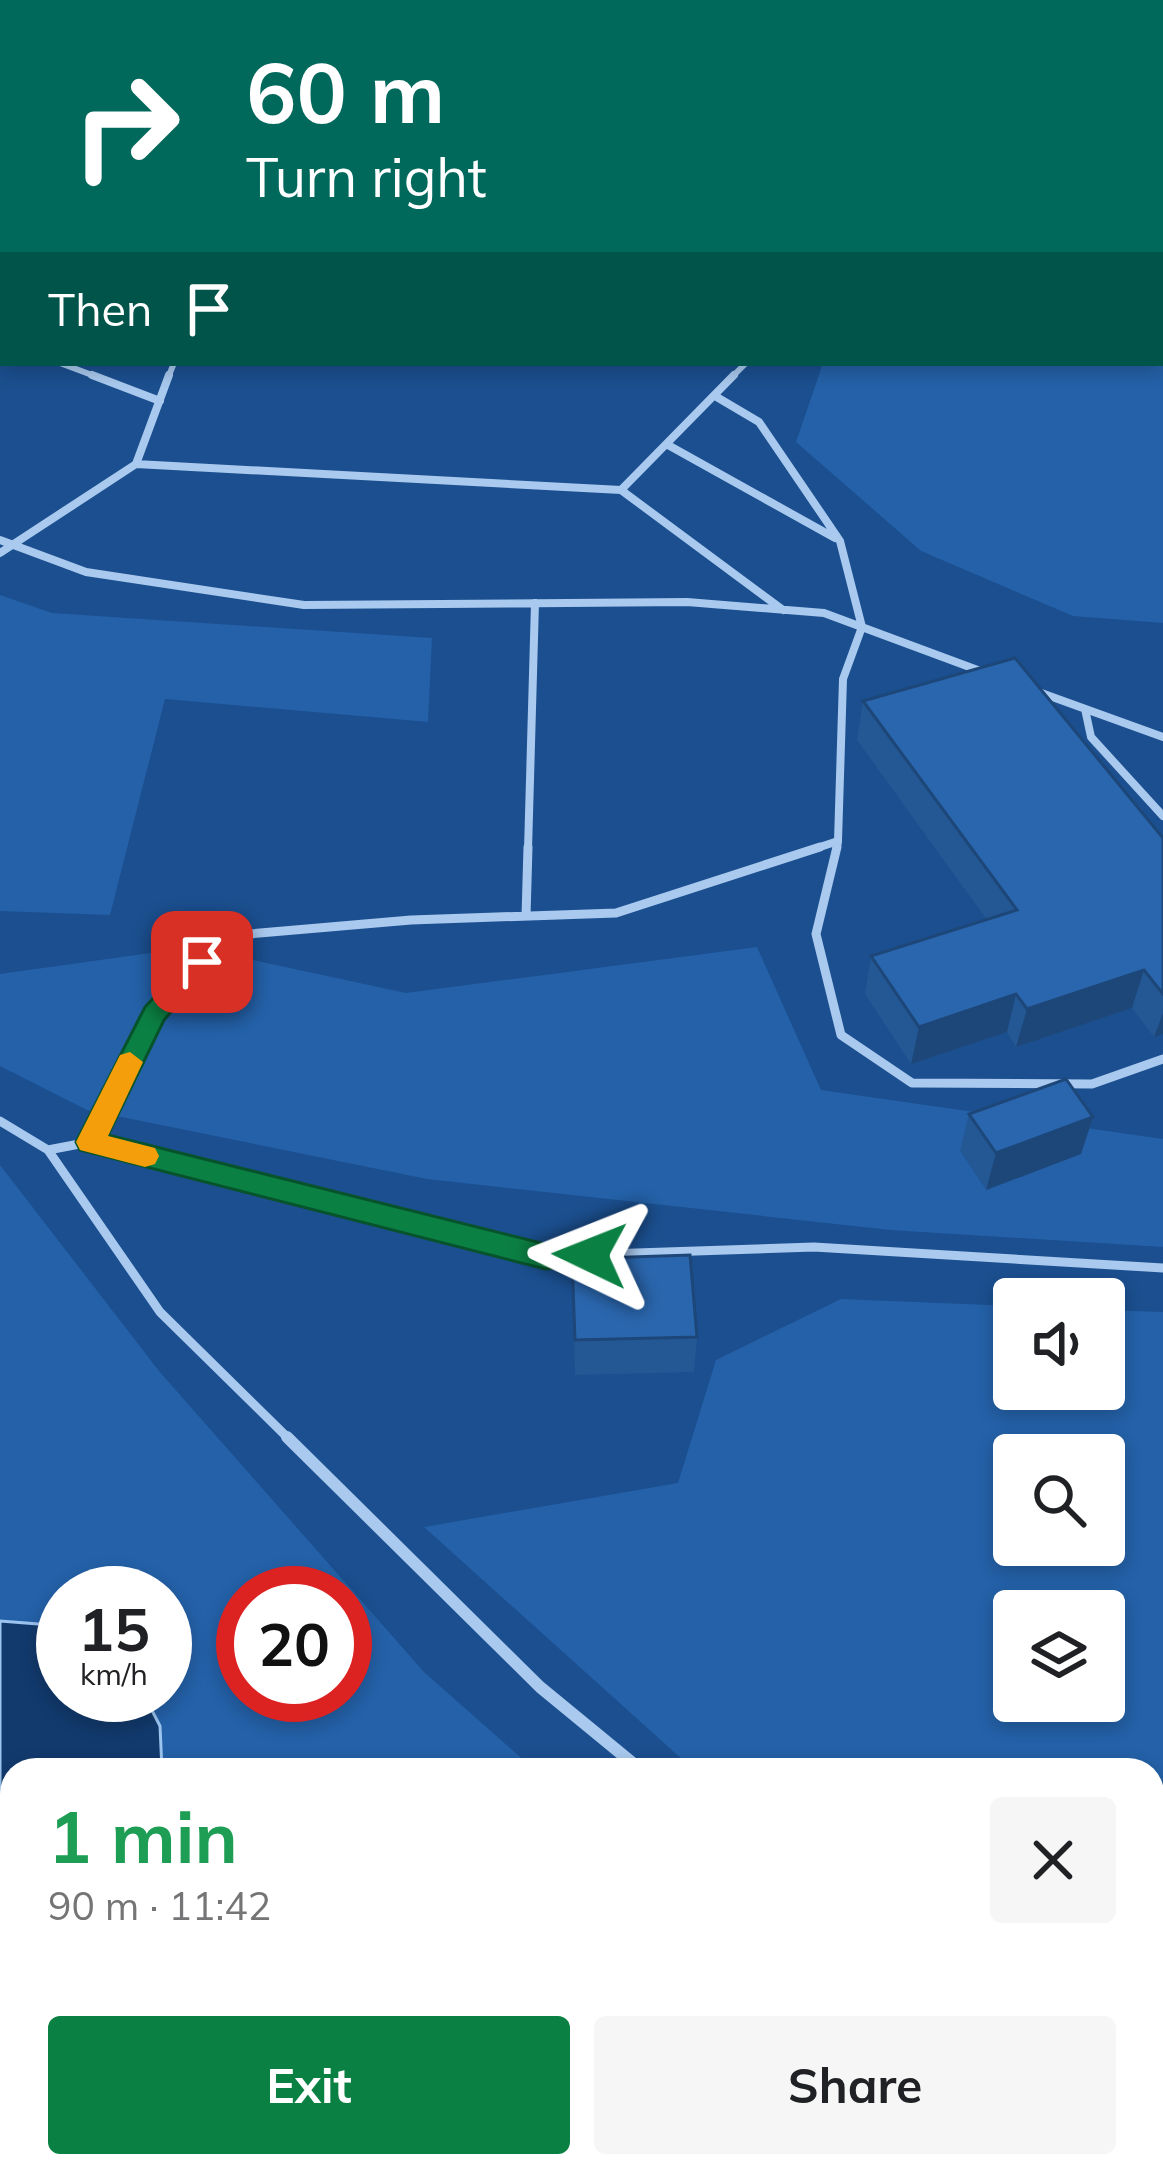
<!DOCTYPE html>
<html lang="en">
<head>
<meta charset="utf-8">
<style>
	:root { --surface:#fff; --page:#f6f6f6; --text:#202124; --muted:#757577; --accent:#0b8043 }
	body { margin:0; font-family:Mulish,sans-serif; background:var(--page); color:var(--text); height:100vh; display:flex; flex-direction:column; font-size:45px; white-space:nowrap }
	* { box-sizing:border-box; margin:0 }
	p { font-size:39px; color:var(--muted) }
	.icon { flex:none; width:66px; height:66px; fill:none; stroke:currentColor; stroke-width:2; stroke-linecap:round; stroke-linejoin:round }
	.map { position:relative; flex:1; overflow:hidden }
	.drawer { position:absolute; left:0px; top:1758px; width:1164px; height:420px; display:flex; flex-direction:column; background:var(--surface); border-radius:36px 36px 0 0; box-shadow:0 6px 18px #0003 }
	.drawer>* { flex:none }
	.hud { position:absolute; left:0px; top:0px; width:1164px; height:366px; box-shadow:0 6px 18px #0003; background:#00695c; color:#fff; overflow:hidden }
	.buttons { position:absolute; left:993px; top:1278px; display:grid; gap:24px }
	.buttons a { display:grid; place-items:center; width:132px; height:132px; border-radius:12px; background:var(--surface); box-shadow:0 6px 18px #0003; font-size:60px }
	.speed { position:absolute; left:36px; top:1566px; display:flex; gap:24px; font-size:60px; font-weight:700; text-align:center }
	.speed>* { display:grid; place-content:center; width:156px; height:156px; border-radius:50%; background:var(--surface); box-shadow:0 6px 18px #0003; line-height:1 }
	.speed small { font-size:30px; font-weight:400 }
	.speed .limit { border:18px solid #d22; background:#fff; color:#111 }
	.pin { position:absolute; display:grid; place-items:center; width:102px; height:102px; color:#fff; margin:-51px; border-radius:24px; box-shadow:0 6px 18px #0006 }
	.me { position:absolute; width:132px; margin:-66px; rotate:272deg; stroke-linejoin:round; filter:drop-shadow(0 0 9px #0008) }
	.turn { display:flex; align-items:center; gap:42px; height:252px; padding:0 48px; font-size:54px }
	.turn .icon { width:156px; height:156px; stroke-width:2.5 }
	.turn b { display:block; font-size:84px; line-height:102px }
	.then { display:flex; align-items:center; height:114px; padding:0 48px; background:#0003; gap:24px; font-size:45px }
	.round { display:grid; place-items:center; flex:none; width:126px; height:126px; border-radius:12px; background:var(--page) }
	.headline { display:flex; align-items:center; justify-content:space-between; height:204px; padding:0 48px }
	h1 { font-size:72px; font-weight:700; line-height:90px; color:#1e9e55 }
	.action { display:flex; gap:24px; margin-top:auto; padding:24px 48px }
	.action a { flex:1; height:138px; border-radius:12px; background:var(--accent); color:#fff; font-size:48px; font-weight:700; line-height:138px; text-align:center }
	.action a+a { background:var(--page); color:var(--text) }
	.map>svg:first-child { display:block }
</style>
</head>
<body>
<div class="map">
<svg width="1163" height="2178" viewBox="0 0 1163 2178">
	<rect width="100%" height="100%" fill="#1b4f8f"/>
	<path fill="#2461a8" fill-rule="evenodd" d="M 194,0 L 1163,0 L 1163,623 L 1073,616 L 921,551 L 796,442 L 823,363 L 1161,363 L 1161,3 Z
		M 0,595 L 52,613 L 432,638 L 428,722 L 165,699 L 110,915 L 0,911 Z
		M 193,947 L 406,993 L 757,947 L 821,1090 L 1163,1139 L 1163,1247 L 890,1230 L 427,1179 L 87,1110 L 0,1066 L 0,974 Z
		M 0,1165 L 159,1371 L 424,1672 L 535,1770 L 162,1770 L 160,1726 L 144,1695 L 165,1695 L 165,1593 L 63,1593 L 63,1625 L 0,1621 ZM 243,1593 L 345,1593 L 345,1695 L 243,1695 Z
		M 841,1299 L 1014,1306 L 1014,1389 L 1104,1389 L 1104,1310 L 1163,1312 L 1163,1928 L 1152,1929 L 1152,1770 L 694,1770 L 424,1527 L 678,1483 L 716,1360 ZM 1014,1455 L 1104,1455 L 1104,1545 L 1014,1545 ZM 1014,1611 L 1104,1611 L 1104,1701 L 1014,1701 Z
		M 12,1965 L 12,2166 L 616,2166 L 607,2178 L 0,2178 L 0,1974 Z"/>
	<path fill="#123a6d" stroke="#9cc4f0" stroke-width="3" d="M 0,1621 L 63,1626 L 63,1695 L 144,1695 L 160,1726 L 162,1770 L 12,1770 L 12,1965 L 0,1974 Z"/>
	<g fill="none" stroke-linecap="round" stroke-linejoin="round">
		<path stroke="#a9c9ee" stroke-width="6" d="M 60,363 L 100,378
			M 168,378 L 174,363
			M 731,378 L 746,363"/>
		<path stroke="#a9c9ee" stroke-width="8" d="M 92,375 L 160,401
			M 734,375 L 621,490 L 783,610
			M 715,396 L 759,422 L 840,541 L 862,627 L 843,679 L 838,841 L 811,850
			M 668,445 L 835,538
			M 136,464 L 169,375
			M 0,540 L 86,572 L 304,605 L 687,602 L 824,613 L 983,672
			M 0,553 L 136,464 L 621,490
			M 1033,690 L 1163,737
			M 1085,709 L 1091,737 L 1163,816
			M 528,850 L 535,603
			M 836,850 L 838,842"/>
		<path stroke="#a9c9ee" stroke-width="9" d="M 837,847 L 816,934 L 841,1035 L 912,1083 L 1092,1084 L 1163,1059
			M 526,916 L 528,847
			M 0,1121 L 48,1150 L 160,1312 L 290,1440
			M 90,1142 L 154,1014 L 226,936 L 411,920 L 616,913 L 820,847
			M 48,1150 L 90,1142 L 545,1256 L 814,1247 L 1163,1268"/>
		<path stroke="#a9c9ee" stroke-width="12" d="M 287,1437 L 540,1687 L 641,1770
			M 1152,2122 L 1163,2123
			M 962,2178 L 964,2166"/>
	</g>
	<path fill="#245895" d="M 863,701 L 1163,838 L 1163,1034 L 1154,1037 L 1132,1008 L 1016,1047 L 1007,1032 L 911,1064 L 865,994 L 871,956 L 987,920 L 857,740 Z
		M 969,1114 L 1093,1117 L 1081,1154 L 986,1190 L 960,1151 Z
		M 572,1259 L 697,1337 L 694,1372 L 575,1375 Z"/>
	<path fill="#1d4779" d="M 1144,970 L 1132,1008 L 1016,1047 L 1027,1009 Z
		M 1016,994 L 1007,1032 L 911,1064 L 919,1027 Z
		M 1163,1013 L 1163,1034 L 1154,1037 Z
		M 1093,1117 L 1081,1154 L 986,1190 L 996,1153 Z"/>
	<path fill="#2a66ad" stroke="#1d4779" stroke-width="3" d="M 1015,658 L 1163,838 L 1163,994 L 1144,970 L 1027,1009 L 1016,994 L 919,1027 L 871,956 L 1017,910 L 863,701 Z
		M 1066,1079 L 1093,1117 L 996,1153 L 969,1114 Z
		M 690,1255 L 697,1337 L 575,1340 L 572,1259 Z"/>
	<path fill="#0b8043" stroke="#07532c" stroke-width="3" d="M 202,952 L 215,962 L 164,1020 L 108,1135 L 545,1244 L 600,1246 L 604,1255 L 600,1264 L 545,1269 L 80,1150 L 76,1142 L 145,1007 L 193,955 Z"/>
	<path fill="#f59e0b" d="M 130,1052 L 143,1062 L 108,1136 L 155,1148 L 159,1156 L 155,1164 L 145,1167 L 80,1150 L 76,1142 L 120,1055 Z"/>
</svg>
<div class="buttons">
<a><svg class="icon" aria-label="sound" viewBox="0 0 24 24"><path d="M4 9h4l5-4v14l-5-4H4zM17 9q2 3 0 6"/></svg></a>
<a><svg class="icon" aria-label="search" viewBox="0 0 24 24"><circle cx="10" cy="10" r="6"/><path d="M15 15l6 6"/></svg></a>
<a><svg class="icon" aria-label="layers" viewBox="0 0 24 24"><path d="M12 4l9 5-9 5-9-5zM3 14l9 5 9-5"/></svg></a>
</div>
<div class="speed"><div>15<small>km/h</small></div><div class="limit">20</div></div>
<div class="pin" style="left:202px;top:962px;background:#d93025"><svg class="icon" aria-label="arrive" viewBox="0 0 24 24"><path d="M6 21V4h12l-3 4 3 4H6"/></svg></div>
<svg class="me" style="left:590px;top:1255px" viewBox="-20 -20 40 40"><path d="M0-17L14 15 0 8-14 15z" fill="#0b8043" stroke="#fff" stroke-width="4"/></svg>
<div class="hud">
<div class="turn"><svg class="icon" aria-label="right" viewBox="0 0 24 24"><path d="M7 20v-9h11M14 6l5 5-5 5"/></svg><div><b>60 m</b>Turn right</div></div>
<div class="then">Then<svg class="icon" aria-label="arrive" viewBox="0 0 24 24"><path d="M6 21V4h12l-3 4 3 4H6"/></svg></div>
</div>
<section class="drawer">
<div class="headline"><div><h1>1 min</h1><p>90 m · 11:42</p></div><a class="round"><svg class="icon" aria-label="close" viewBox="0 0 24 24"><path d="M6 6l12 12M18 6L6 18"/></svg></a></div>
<div class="action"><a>Exit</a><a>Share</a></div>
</section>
</div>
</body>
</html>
